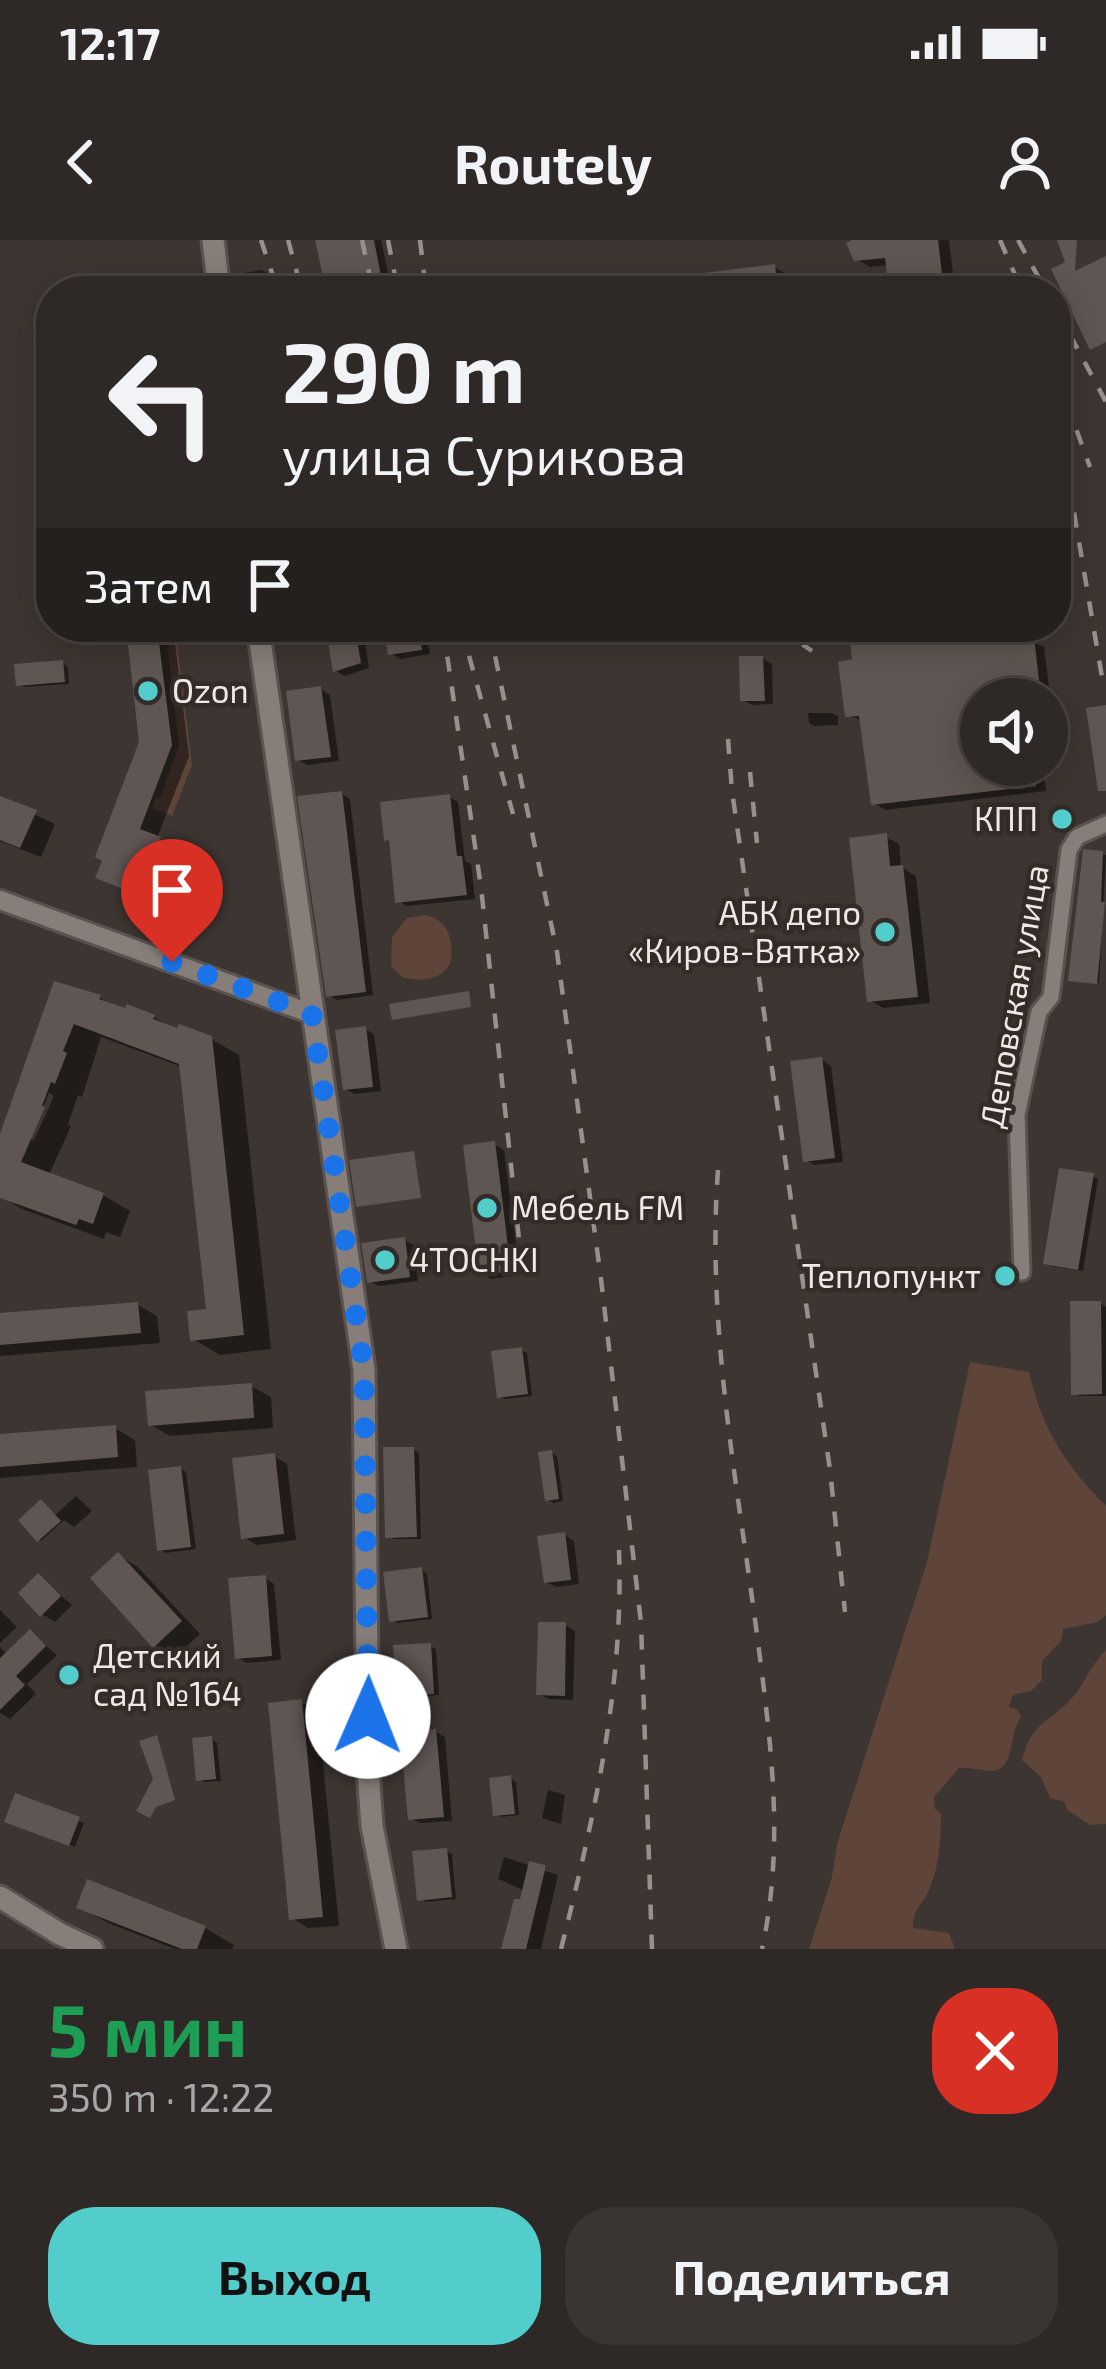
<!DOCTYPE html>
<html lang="ru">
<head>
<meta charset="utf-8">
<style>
	:root { --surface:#2e2826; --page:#3a3432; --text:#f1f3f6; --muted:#a7a6a7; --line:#494443; --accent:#52cdcc }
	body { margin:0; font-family:"Exo 2",sans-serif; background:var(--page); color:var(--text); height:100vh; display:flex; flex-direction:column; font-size:45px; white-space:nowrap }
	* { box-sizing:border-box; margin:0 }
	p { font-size:39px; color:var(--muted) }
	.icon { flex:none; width:66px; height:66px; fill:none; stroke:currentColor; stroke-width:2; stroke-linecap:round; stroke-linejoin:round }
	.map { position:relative; height:1709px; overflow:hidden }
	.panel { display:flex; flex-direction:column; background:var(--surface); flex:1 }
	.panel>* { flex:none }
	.banner { position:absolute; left:36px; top:36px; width:1035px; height:366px; border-radius:48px; box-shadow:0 6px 30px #0003,0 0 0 3px var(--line); background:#2e2826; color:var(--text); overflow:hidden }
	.fabs { position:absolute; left:960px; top:438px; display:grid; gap:24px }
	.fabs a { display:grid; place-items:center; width:108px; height:108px; border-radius:50%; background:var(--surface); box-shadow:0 6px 30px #0003,0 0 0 3px var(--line); font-size:60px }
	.pin { position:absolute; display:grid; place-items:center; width:102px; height:102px; color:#fff; margin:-123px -51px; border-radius:50% 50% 50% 0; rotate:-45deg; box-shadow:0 0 12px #0007 }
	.pin .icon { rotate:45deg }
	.me { position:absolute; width:132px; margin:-66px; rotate:1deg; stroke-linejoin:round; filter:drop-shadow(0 0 9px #0008) }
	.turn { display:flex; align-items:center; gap:42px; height:252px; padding:0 48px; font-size:54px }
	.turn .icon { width:156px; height:156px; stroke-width:2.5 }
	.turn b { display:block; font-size:84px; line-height:102px }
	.then { display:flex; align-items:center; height:114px; padding:0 48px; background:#0003; gap:24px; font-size:45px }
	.round { display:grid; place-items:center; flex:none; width:126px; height:126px; border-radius:48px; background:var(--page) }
	.summary { display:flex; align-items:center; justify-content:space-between; height:204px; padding:0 48px }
	h1 { font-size:72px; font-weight:700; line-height:90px; color:#1e9e55 }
	.action { display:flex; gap:24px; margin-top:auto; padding:24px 48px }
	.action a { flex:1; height:138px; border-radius:48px; background:var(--accent); color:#111; font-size:48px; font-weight:700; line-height:138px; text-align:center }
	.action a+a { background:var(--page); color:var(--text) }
	.status { display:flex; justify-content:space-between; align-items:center; height:84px; padding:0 60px; background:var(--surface); direction:ltr }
	.status svg { height:33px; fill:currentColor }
	header { display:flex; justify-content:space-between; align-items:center; height:156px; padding:0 48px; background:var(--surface); font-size:54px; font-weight:700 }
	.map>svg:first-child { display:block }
</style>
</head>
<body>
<div class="status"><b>12:17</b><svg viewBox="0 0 49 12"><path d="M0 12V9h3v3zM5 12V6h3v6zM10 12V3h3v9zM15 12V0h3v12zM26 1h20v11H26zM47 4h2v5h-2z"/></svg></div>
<header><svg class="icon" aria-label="back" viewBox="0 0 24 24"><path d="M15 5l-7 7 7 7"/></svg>Routely<svg class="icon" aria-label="person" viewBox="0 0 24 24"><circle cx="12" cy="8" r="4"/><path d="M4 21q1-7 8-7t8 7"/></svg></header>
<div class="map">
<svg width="1106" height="1709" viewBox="0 0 1106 1709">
	<rect width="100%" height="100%" fill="#3d3532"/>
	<path fill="#5e4439" d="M 165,387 L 175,387 L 192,525 L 172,576 L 152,568 L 156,557 L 160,558 L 179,505 Z
		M 423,675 C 448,678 455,700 450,724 C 440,741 422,741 403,738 L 391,726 L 392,697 L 407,678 Z
		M 970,1122 L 1029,1132 C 1042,1188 1065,1225 1106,1266 L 1106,1375 L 1098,1382 L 1063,1389 L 1061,1401 L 1042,1421 L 1042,1440 L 1031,1451 L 1013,1455 L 1009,1467 L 1017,1469 L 1021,1477 C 1008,1494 1016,1533 989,1531 C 978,1530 970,1527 959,1528 L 934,1557 L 935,1569 L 941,1574 C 941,1599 939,1630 928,1652 C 921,1667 912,1671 913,1688 L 949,1693 L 955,1709 L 809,1709 L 832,1637 L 837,1604 L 927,1322 Z
		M 1106,1410 L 1106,1584 L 1090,1585 L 1067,1570 L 1065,1562 L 1050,1558 L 1041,1537 L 1022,1520 C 1032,1481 1048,1484 1071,1459 C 1086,1443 1089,1426 1106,1410 Z"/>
	<path fill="#0007" fill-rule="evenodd" d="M 318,0 L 381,0 L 389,38 L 398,43 L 399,51 L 329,51 Z
		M 855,0 L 949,0 L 955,51 L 892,51 L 888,25 L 870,27 L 857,19 Z
		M 774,27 L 785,33 L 787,51 L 675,51 Z
		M 262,30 L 271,36 L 274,51 L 247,51 L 244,33 Z
		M 129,387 L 173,387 L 189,516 L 157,598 L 177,610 L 157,662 L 99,637 L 142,503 Z
		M 335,387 L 363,387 L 369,428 L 345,436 L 336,431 Z
		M 386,387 L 425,387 L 430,414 L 400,419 L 390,413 Z
		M 851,387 L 1027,387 L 1029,401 L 1044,407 L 1051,463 L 1047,463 L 1047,459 L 981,459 L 981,525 L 1043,525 L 1046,551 L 885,570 L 874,563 L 863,481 L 848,475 L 855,422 Z
		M 763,419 L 772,424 L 773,464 L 752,465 L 743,460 Z
		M 63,423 L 68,427 L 69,444 L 24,447 L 19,444 Z
		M 321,449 L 330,455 L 339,521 L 307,525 L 298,520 Z
		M 808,473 L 832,473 L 838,476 L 838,485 L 814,486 L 809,483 Z
		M 342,554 L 350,559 L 373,755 L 337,760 L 329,755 Z
		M 449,557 L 458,562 L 465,621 L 471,624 L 475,659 L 407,666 L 398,661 L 392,602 L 387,599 Z
		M 0,559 L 55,584 L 41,617 L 0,601 Z
		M 886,597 L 899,604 L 901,627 L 916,636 L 930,763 L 883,768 L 870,760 Z
		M 1085,613 L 1106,615 L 1099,743 L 1073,740 Z
		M 56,745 L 100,758 L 121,770 L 153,777 L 179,792 L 211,799 L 239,815 L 271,1109 L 220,1115 L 193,1099 L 210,1072 L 182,827 L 101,797 L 82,857 L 78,855 L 68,884 L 71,886 L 49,935 L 103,955 L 130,971 L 120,997 L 106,992 L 104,999 L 22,969 L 0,956 L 0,897 ZM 49,853 L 54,856 L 34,900 L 30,899 Z
		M 365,789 L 374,794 L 381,851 L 355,854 L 345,849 Z
		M 822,820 L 831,826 L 843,922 L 815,925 L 806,920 Z
		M 494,904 L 504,910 L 520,1035 L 491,1039 L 482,1033 Z
		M 1092,936 L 1098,939 L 1083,1031 L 1051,1026 L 1046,1022 Z
		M 404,1000 L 414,1005 L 418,1041 L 379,1046 L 369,1041 Z
		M 1000,1030 L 1011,1031 L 1013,1044 L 1001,1044 Z
		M 1101,1064 L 1106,1067 L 1106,1156 L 1080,1156 L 1074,1153 Z
		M 138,1065 L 157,1076 L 160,1103 L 0,1116 L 0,1076 Z
		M 521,1110 L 527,1113 L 532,1156 L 505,1159 L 499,1156 Z
		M 251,1146 L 271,1157 L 273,1188 L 170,1196 L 151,1185 Z
		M 115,1188 L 135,1200 L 137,1227 L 0,1238 L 0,1197 Z
		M 414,1210 L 419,1213 L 421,1299 L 394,1299 L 388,1296 Z
		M 552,1213 L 557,1216 L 563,1261 L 553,1263 L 548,1259 Z
		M 274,1216 L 287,1224 L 296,1300 L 257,1305 L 244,1297 Z
		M 181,1229 L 186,1232 L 196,1309 L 166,1313 L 160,1310 Z
		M 76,1256 L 92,1271 L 74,1287 L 64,1280 L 41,1301 L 22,1281 L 54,1276 Z
		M 564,1295 L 574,1301 L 579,1344 L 556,1347 L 546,1342 Z
		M 119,1316 L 138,1327 L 200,1394 L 175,1417 L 155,1405 Z
		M 422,1330 L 427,1334 L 432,1379 L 398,1383 L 392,1380 Z
		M 39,1337 L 72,1365 L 55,1382 L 42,1374 Z
		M 265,1338 L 274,1344 L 281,1420 L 247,1423 L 238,1418 Z
		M 0,1370 L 17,1387 L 0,1403 Z
		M 565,1385 L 575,1391 L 573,1460 L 549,1459 L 539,1454 Z
		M 30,1393 L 57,1415 L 27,1444 L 36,1454 L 10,1479 L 0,1473 L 0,1407 L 7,1415 Z
		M 430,1406 L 436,1409 L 439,1455 L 405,1457 L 399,1454 Z
		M 302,1463 L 318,1472 L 339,1686 L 308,1688 L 292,1678 Z
		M 436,1492 L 445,1497 L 452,1581 L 420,1583 L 410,1578 Z
		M 212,1499 L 217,1503 L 221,1541 L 204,1542 L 199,1539 Z
		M 510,1538 L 516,1542 L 519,1575 L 501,1577 L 495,1574 Z
		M 548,1550 L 565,1555 L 561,1584 L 542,1578 Z
		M 17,1557 L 84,1583 L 75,1607 L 13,1583 Z
		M 446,1611 L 452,1614 L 456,1659 L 426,1662 L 420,1659 Z
		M 504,1617 L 558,1635 L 541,1709 L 504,1709 L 525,1651 L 498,1639 Z
		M 79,1667 L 205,1688 L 234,1705 L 232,1709 L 175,1709 L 108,1683 Z"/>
	<path fill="#5f5653" d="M 315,0 L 374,0 L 381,36 L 389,34 L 392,48 L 326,51 Z
		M 852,0 L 938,0 L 944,51 L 889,51 L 885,18 L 854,21 L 846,3 Z
		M 1057,0 L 1077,0 L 1075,31 L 1106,16 L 1106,102 L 1090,110 L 1051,29 L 1065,22 Z
		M 775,24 L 778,51 L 672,51 L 671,37 Z
		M 126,387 L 157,387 L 172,505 L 140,589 L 161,597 L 139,655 L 95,638 L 102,621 L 95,617 L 139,502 Z
		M 332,387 L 355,387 L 361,423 L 333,432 L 328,403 L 334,402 Z
		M 383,387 L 418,387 L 422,410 L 388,415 Z
		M 848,387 L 1018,387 L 1019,399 L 1034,397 L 1041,458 L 981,459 L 981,525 L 1034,525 L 1036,546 L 871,565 L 859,476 L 845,477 L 838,422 L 852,419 Z
		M 739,416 L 763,416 L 765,461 L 740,461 Z
		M 63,420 L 65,442 L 16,446 L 14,424 Z
		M 321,446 L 331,517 L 295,521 L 286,451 Z
		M 1106,465 L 1106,551 L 1098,551 L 1086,468 Z
		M 342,551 L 366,752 L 326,757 L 297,556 Z
		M 450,554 L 457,616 L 462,616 L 467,655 L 395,663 L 389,600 L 384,601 L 380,562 Z
		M 0,556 L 37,570 L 20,608 L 0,600 Z
		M 887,593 L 890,626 L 903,625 L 918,757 L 867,762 L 849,598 Z
		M 1083,609 L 1103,611 L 1101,662 L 1105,662 L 1097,744 L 1068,741 Z
		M 54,741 L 101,755 L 99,759 L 125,768 L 127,764 L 155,775 L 153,779 L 177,788 L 179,784 L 212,796 L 244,1095 L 190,1101 L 187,1071 L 206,1069 L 179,824 L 74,784 L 63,811 L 67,813 L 55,844 L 51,842 L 42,866 L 45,867 L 21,922 L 104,953 L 93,984 L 79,979 L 76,985 L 0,958 L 0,894 Z
		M 469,751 L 471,767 L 392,780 L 389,764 Z
		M 366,786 L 373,847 L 343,850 L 335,790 Z
		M 822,817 L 835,918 L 803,922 L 790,821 Z
		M 495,901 L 511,1031 L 479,1035 L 463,905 Z
		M 414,911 L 421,958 L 356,967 L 349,920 Z
		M 1059,928 L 1094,933 L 1078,1030 L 1043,1024 Z
		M 405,997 L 410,1037 L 367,1043 L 361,1003 Z
		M 1070,1061 L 1101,1061 L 1102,1154 L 1071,1155 Z
		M 138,1062 L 141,1093 L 0,1105 L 0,1073 Z
		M 522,1107 L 528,1154 L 497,1158 L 491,1111 Z
		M 252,1143 L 254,1178 L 148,1186 L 145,1151 Z
		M 116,1185 L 118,1217 L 0,1227 L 0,1194 Z
		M 383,1207 L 414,1207 L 417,1297 L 385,1298 Z
		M 552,1210 L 559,1259 L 545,1261 L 538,1212 Z
		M 275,1213 L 284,1294 L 241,1299 L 232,1218 Z
		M 181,1226 L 191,1307 L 157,1311 L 148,1230 Z
		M 41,1259 L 61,1281 L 37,1302 L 18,1280 Z
		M 565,1292 L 571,1340 L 544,1343 L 537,1296 Z
		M 118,1312 L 182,1381 L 153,1408 L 90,1338 Z
		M 422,1327 L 428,1377 L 389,1382 L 383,1332 Z
		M 38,1333 L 61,1356 L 40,1377 L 18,1353 Z
		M 266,1335 L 272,1416 L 235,1419 L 228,1338 Z
		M 538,1382 L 566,1382 L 565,1456 L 536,1455 Z
		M 30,1389 L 46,1406 L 16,1436 L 25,1445 L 0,1470 L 0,1418 Z
		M 431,1403 L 434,1454 L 396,1456 L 393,1405 Z
		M 302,1459 L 323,1677 L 289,1680 L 268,1463 Z
		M 436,1489 L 444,1577 L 408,1580 L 400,1492 Z
		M 157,1495 L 175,1560 L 156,1567 L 150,1578 L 136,1571 L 153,1539 L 139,1501 Z
		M 212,1496 L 216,1539 L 196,1541 L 192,1498 Z
		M 511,1535 L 515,1574 L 493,1576 L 489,1538 Z
		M 15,1553 L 80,1577 L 69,1606 L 4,1582 Z
		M 447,1608 L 452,1657 L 417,1661 L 412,1611 Z
		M 529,1621 L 545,1625 L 545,1630 L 526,1709 L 501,1709 L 514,1659 L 520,1659 Z
		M 87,1639 L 206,1686 L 197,1709 L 182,1709 L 76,1668 Z"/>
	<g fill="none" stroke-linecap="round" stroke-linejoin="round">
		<g stroke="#59524f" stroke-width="21">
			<path id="minor" d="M 1022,1032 L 1017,875 L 1039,772 L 1051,757 L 1069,610 L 1077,597 L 1106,584"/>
		</g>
		<g stroke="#59524f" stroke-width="24">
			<path id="tertiary" d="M 0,660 L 312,774"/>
		</g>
		<g stroke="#59524f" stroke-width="27">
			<path id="secondary" d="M 213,0 L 219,51
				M 258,387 L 364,1130 L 368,1531 L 372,1586 L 396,1709
				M 0,1657 L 60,1694 L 92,1709"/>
		</g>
		<use href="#minor" stroke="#877e7a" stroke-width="15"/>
		<use href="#tertiary" stroke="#877e7a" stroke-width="18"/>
		<use href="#secondary" stroke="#877e7a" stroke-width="21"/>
		<path stroke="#97908e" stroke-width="4.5" stroke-dasharray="15 15" stroke-linecap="butt" d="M 261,0 L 278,51
			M 288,0 L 302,51
			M 362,0 L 373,51
			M 388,0 L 398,51
			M 420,0 L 426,51
			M 1000,0 L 1022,51
			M 1018,0 L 1046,51
			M 1056,69 L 1106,162
			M 1056,134 L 1090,227
			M 1059,184 L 1102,437
			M 443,387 L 481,647 L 523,1036
			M 461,387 L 513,574
			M 489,387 L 557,712 L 601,1039 L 641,1383 L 652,1709
			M 778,387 L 812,411
			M 815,387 L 842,400
			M 728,499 L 732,551 L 830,1230 L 845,1372
			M 750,532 L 757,603
			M 718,930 C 706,1090 739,1252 759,1410 C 772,1512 784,1608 762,1709
			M 561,1709 C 594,1578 624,1446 619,1310"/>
	</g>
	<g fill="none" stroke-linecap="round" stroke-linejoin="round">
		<path stroke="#1a73e8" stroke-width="21" stroke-dasharray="0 37.8" d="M 172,722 L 312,774 L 364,1130 L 368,1476"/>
	</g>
	<g fill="#52cdcc" stroke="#332b28" stroke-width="4.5">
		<circle cx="148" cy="451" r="12"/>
		<circle cx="1062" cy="579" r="12"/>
		<circle cx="885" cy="692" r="12"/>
		<circle cx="487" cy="968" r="12"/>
		<circle cx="385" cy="1020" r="12"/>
		<circle cx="1005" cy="1036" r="12"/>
		<circle cx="69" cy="1435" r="12"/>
	</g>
	<g text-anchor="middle" stroke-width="9" stroke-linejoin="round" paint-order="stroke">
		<g font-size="33" fill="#eee8e6" stroke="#332b28" text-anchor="start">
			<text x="172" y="463">Ozon</text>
			<text x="1038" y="591" text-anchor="end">КПП</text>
			<text x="861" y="685" text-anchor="end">АБК депо<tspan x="861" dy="38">«Киров-Вятка»</tspan></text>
			<text x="511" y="980">Мебель FM</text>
			<text x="409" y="1032">4TOCHKI</text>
			<text x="981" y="1048" text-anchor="end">Теплопункт</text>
			<text x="93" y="1428">Детский<tspan x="93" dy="38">сад №164</tspan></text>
		</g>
		<g font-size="33" fill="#eee8e6" stroke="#332b28">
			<text transform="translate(1014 756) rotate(-80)" y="12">Деповская улица</text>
		</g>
	</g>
</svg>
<div class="fabs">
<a><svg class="icon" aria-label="sound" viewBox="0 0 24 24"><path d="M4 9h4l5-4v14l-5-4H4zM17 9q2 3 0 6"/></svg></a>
</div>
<div class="pin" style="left:172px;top:722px;background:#d93025"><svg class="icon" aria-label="arrive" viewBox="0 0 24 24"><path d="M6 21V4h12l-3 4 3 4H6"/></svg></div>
<svg class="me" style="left:368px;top:1476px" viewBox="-20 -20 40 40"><circle r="19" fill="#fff"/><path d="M0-13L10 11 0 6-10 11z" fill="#1a73e8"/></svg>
<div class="banner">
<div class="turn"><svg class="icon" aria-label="left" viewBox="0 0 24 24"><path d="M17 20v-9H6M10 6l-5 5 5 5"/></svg><div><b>290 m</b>улица Сурикова</div></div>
<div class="then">Затем<svg class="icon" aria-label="arrive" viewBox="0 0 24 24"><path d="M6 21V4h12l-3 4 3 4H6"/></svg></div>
</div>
</div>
<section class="panel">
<div class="summary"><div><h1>5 мин</h1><p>350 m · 12:22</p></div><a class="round" style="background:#d93025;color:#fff"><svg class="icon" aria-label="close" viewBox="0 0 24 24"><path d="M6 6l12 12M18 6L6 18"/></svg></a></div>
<div class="action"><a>Выход</a><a>Поделиться</a></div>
</section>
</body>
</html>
